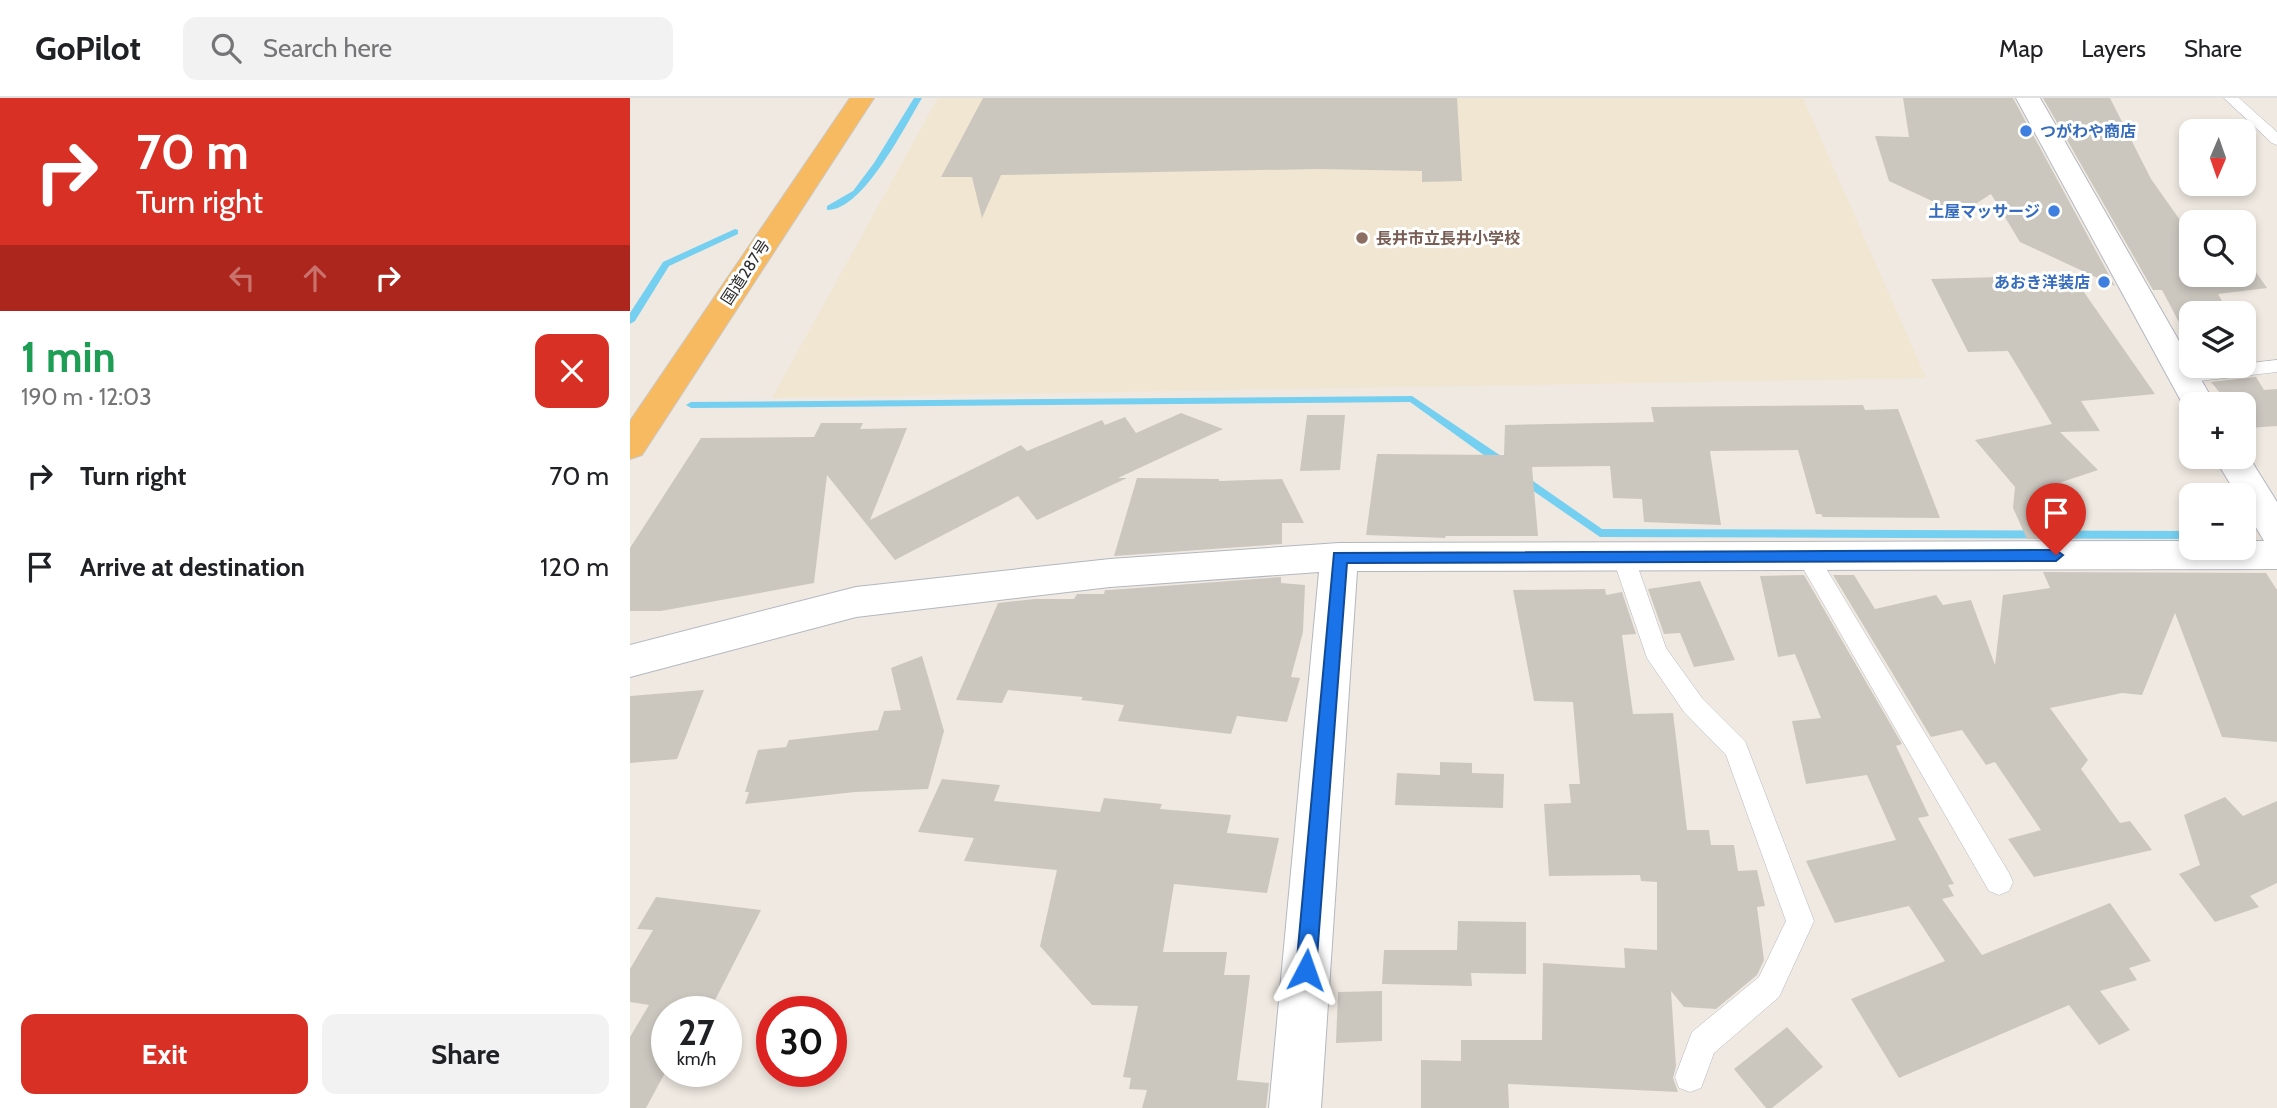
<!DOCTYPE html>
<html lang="en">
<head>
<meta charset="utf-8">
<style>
	:root { --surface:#fff; --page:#f2f2f2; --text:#202124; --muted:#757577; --line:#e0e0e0; --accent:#d93025 }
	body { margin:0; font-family:Cabin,"Noto Sans JP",sans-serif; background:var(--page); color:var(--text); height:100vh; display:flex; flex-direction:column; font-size:26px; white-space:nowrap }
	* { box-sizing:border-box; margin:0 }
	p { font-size:23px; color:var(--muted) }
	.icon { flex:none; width:38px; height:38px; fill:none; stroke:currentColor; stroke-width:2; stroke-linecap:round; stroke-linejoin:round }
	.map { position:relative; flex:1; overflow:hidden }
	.side { display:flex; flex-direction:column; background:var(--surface); width:630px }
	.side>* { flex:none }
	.banner { background:#d93025; color:#fff; overflow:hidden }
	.needle { width:46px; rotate:182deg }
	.fabs { position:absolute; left:1549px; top:21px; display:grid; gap:14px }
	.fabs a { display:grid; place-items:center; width:77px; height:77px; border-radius:14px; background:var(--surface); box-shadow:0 4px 10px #0003; font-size:35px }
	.speed { position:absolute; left:21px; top:898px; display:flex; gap:14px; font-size:35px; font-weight:700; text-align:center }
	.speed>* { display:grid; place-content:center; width:91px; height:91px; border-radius:50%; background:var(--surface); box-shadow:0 4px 10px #0003; line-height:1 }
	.speed small { font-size:18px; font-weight:400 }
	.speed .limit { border:10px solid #d22; background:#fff; color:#111 }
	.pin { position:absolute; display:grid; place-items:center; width:60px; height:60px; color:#fff; margin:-72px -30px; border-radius:50% 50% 50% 0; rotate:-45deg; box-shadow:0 0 7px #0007 }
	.pin .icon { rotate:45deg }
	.me { position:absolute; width:77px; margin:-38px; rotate:4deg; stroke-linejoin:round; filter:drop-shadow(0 0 5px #0008) }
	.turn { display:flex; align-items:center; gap:24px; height:147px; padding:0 21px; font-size:32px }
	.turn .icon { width:91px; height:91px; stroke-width:2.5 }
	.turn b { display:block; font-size:49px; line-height:60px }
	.lanes { display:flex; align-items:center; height:66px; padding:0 21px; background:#0003; justify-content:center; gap:35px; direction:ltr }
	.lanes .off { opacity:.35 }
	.round { display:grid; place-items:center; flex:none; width:74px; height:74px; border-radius:14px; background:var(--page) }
	.overview { display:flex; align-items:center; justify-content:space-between; height:119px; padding:0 21px }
	h1 { font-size:42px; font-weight:800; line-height:52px; color:#1e9e55 }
	.cta { display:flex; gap:14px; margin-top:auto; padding:14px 21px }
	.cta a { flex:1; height:80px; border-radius:14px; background:var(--accent); color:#fff; font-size:28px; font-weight:800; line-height:80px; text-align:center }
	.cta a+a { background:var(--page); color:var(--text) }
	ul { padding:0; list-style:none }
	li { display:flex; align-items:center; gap:21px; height:91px; padding:0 21px }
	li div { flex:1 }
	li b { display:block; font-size:26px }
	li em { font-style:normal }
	header { display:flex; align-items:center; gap:42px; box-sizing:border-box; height:98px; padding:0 35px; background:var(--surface); border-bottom:2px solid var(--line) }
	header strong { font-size:33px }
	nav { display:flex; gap:38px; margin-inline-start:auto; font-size:24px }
	.search { width:490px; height:63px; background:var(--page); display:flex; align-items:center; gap:18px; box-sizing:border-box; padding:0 24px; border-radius:14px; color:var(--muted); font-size:26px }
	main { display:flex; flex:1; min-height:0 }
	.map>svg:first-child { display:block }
</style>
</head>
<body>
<header>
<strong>GoPilot</strong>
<div class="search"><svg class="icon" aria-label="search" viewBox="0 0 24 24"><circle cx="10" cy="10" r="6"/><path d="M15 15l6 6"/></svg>Search here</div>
<nav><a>Map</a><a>Layers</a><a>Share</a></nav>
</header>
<main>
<section class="side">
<div class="banner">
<div class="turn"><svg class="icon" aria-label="right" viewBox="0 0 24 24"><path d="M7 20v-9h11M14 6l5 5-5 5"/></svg><div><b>70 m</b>Turn right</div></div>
<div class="lanes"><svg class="icon off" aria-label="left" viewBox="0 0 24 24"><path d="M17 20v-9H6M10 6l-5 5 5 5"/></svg><svg class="icon off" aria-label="ahead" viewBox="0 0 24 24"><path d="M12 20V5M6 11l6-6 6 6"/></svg><svg class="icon" aria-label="right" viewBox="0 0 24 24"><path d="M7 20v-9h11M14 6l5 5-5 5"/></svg></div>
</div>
<div class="overview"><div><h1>1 min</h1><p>190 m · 12:03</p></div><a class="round" style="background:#d93025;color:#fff"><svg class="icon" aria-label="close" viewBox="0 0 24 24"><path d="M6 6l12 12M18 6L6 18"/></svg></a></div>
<ul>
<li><svg class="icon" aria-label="right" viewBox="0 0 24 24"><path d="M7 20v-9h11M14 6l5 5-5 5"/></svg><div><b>Turn right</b></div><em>70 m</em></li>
<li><svg class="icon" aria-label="arrive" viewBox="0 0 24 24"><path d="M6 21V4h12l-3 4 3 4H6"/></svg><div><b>Arrive at destination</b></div><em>120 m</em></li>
</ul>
<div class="cta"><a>Exit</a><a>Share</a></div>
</section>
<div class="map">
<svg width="1647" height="1010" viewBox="0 0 1647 1010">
	<rect width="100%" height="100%" fill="#efe9e1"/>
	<path fill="#f0e6d1" d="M 308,0 L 1173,0 L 1296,280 L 142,300 Z"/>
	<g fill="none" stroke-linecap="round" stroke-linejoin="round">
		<path fill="#75cff0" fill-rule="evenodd" d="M 284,0 L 292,0 C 275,28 233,113 197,112 L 197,108 L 223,93 L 244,65 Z
			M 105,131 L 108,132 L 108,136 L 39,168 L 5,223 L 0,226 L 0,215 L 33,164 Z
			M 782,298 L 877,362 L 879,365 L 877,368 L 869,368 L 780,304 L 61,310 L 56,307 L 61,304 Z
			M 890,374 L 972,431 L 1561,433 L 1561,441 L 970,439 L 886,381 L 884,378 L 886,375 Z"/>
	</g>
	<path fill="#cbc7bf" d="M 353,0 L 827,0 L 832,83 L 792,84 L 792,73 L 688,71 L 371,77 L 352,120 L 342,79 L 311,79 Z
		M 1273,0 L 1383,0 L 1485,188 L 1390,144 L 1361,96 L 1330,116 L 1259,83 L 1245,38 L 1279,39 Z
		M 1413,0 L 1480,0 L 1521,81 L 1550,122 L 1589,124 L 1561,124 L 1561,177 L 1614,177 L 1614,157 L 1637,190 L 1588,196 L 1599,215 L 1561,215 L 1561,247 L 1532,192 L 1523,192 Z
		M 1442,177 L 1525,296 L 1451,303 L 1470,333 L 1430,334 L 1468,372 L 1417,389 L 1439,441 L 1397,441 L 1383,410 L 1385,389 L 1345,342 L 1422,326 L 1378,253 L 1338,254 L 1301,181 Z
		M 1626,279 L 1634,292 L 1647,291 L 1647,328 L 1618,330 L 1614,324 L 1614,306 L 1599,306 L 1581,284 Z
		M 1233,307 L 1235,312 L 1268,311 L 1310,420 L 1193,419 L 1191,416 L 1186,416 L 1168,352 L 1080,353 L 1091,427 L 1014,424 L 1012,401 L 983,400 L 980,368 L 902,369 L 908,438 L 816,438 L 815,440 L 736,437 L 747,356 L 874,357 L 875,327 L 1024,324 L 1021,309 Z
		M 551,315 L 593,331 L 488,380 L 497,380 L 407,422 L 388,398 L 265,462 L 197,377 L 184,485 L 31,513 L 0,513 L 0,450 L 71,340 L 184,339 L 191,325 L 233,325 L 230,331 L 277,330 L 240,422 L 391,347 L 397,353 L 472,322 L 475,327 L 495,319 L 506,335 Z
		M 677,317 L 715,317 L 710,372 L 670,373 Z
		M 507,380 L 589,381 L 589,383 L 652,381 L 674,425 L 652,425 L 652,446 L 484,458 Z
		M 1413,474 L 1636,475 L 1647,492 L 1647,644 L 1592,639 L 1545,515 L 1512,597 L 1492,595 L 1420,610 L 1458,662 L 1451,671 L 1490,725 L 1500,723 L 1522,752 L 1404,779 L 1378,741 L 1411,732 L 1365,664 L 1356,667 L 1332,632 L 1301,639 L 1203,477 L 1224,477 L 1245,511 L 1306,497 L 1313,507 L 1341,502 L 1365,567 L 1373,497 L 1420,490 Z
		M 1174,477 L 1272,646 L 1266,648 L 1299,718 L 1288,720 L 1324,786 L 1318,787 L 1324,798 L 1312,801 L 1352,857 L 1480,805 L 1521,863 L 1499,870 L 1507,882 L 1470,893 L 1500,932 L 1469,947 L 1439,907 L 1269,980 L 1221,901 L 1315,863 L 1279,808 L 1205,825 L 1176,763 L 1266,742 L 1237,677 L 1176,686 L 1162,623 L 1191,620 L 1165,556 L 1148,559 L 1130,478 Z
		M 651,479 L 651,485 L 675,487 L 673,534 L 661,579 L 670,580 L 657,624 L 607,618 L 601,636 L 488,623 L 494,607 L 451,602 L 453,599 L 378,592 L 372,605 L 326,602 L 368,505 L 405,501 L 444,501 L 447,496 L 474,496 L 475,492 L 480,492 Z
		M 1070,483 L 1105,562 L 1064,569 L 1050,535 L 1034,536 L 1018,491 Z
		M 975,491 L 976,497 L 992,494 L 1006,536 L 992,537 L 1003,616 L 1043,615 L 1057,732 L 1079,732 L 1081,747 L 1104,747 L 1108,773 L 1127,772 L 1135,808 L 1127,809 L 1134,862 L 1127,877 L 1086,911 L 1054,909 L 1041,893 L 1046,968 L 1043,980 L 1048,994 L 878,986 L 879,1010 L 791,1010 L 791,962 L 831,963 L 831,942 L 912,942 L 913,865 L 995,870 L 994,850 L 1027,852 L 1027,784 L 1011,783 L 1010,777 L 919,778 L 914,706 L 941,705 L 939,686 L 950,686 L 943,604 L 904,603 L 883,492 Z
		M 292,558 L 314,633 L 298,691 L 225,694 L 115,706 L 119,694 L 115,694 L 128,652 L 156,649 L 159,642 L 248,632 L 254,613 L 271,612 L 261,570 Z
		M 74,592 L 47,661 L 0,665 L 0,598 Z
		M 810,664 L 842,665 L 842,675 L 874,676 L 873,710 L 765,707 L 767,675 L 810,677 Z
		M 312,681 L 370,687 L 364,703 L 470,714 L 474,700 L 532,706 L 530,711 L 601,717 L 597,735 L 649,740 L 637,795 L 544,786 L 533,854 L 597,854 L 594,877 L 620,877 L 607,982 L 639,985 L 636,1010 L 512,1010 L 517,992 L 499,991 L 501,980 L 493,979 L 508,908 L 462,907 L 410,848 L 427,772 L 334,763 L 344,740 L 288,734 Z
		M 1595,699 L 1613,718 L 1647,703 L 1647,785 L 1620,798 L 1629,809 L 1585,824 L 1549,776 L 1570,767 L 1554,717 Z
		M 26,799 L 131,812 L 79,914 L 37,909 L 37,971 L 16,1010 L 0,1010 L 0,939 L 19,907 L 0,904 L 0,871 L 23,832 L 7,831 Z
		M 828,823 L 896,824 L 896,876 L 841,875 L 842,888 L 752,886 L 754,852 L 827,852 Z
		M 752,893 L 752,943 L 706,945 L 708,894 Z
		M 1157,929 L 1193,969 L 1142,1010 L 1136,1010 L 1104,971 Z"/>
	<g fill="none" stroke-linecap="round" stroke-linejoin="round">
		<g stroke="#b4b7c1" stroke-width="1">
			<path id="service" d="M 1594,0 L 1609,0 L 1647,34 L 1647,47 L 1642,45 Z
				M 1647,262 L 1647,274 L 1552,285 L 1545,283 L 1542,279 L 1545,275 L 1552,273 Z
				M 993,450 L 1001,452 L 1004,458 L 1036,550 L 1072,600 L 1115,643 L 1184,823 L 1149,899 L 1084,955 L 1071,990 L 1060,994 L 1049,990 L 1045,979 L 1062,934 L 1129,879 L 1156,823 L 1096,657 L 1054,614 L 1017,560 L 982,458 L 985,452 Z
				M 1177,450 L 1185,452 L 1379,775 L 1383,784 L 1379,793 L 1369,797 L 1359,793 L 1166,458 L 1169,452 Z"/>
		</g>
		<g stroke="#b4b7c1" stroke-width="2">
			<path id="minor" d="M 1386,0 L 1410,0 L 1585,306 L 1561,306 L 1561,315 L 1557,314 Z
				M 1614,351 L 1647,404 L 1647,471 L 727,473 L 691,1010 L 639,1010 L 689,474 L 480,489 L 226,519 L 0,579 L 0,547 L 226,489 L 480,461 L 709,445 L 1561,443 L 1561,450 L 1614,450 L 1614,443 L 1634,443 L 1614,409 L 1614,397 L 1607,397 L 1584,359 L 1614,359 Z"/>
		</g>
		<g stroke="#c9c9c9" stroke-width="2">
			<path id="trunk" d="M 220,0 L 244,0 L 12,357 L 0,361 L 0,323 Z"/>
		</g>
		<use href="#service" fill="#fff" fill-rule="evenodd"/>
		<use href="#minor" fill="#fff" fill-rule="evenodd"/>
		<use href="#trunk" fill="#f8ba60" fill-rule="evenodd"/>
	</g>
	<path fill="#1a73e8" stroke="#114b97" stroke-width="2" d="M 1426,452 L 1433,457 L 1426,463 L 717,465 L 686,872 L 683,879 L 676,882 L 669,879 L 666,872 L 704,455 Z"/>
	<g fill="#3f7fe0" stroke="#fff" stroke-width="2.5">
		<circle cx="1396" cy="33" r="7"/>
		<circle cx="1424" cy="113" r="7"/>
		<circle cx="1474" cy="184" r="7"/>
	</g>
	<circle fill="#8d6e63" stroke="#fff" stroke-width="2.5" cx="732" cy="140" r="7"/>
	<g text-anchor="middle" stroke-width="6" stroke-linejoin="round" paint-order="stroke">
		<g font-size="16" font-weight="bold" fill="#366cbe" stroke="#fff" text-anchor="end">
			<text x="1410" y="39" text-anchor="start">つがわや商店</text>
			<text x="1410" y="119">土屋マッサージ</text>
			<text x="1460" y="190">あおき洋装店</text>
		</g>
		<g font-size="16" font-weight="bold" fill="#785e54" stroke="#fff" text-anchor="start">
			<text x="746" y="146">長井市立長井小学校</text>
		</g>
		<g font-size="16" fill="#2e2e2e" stroke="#fff">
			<text transform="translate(115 174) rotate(-57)" y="6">国道287号</text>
		</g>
	</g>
</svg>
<div class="fabs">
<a><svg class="needle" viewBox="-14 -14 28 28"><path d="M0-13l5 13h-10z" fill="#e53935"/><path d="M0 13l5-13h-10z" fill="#757577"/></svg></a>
<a><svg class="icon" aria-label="search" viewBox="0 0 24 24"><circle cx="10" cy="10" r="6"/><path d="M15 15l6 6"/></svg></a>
<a><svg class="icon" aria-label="layers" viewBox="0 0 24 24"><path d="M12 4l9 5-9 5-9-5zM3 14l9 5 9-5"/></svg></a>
<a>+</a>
<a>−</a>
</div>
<div class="speed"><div>27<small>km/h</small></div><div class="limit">30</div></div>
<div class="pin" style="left:1426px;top:457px;background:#d93025"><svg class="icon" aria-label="arrive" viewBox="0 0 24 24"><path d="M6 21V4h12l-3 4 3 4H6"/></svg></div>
<svg class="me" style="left:676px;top:872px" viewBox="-20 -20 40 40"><path d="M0-17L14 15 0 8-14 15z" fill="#1a73e8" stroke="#fff" stroke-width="4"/></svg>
</div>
</main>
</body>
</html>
